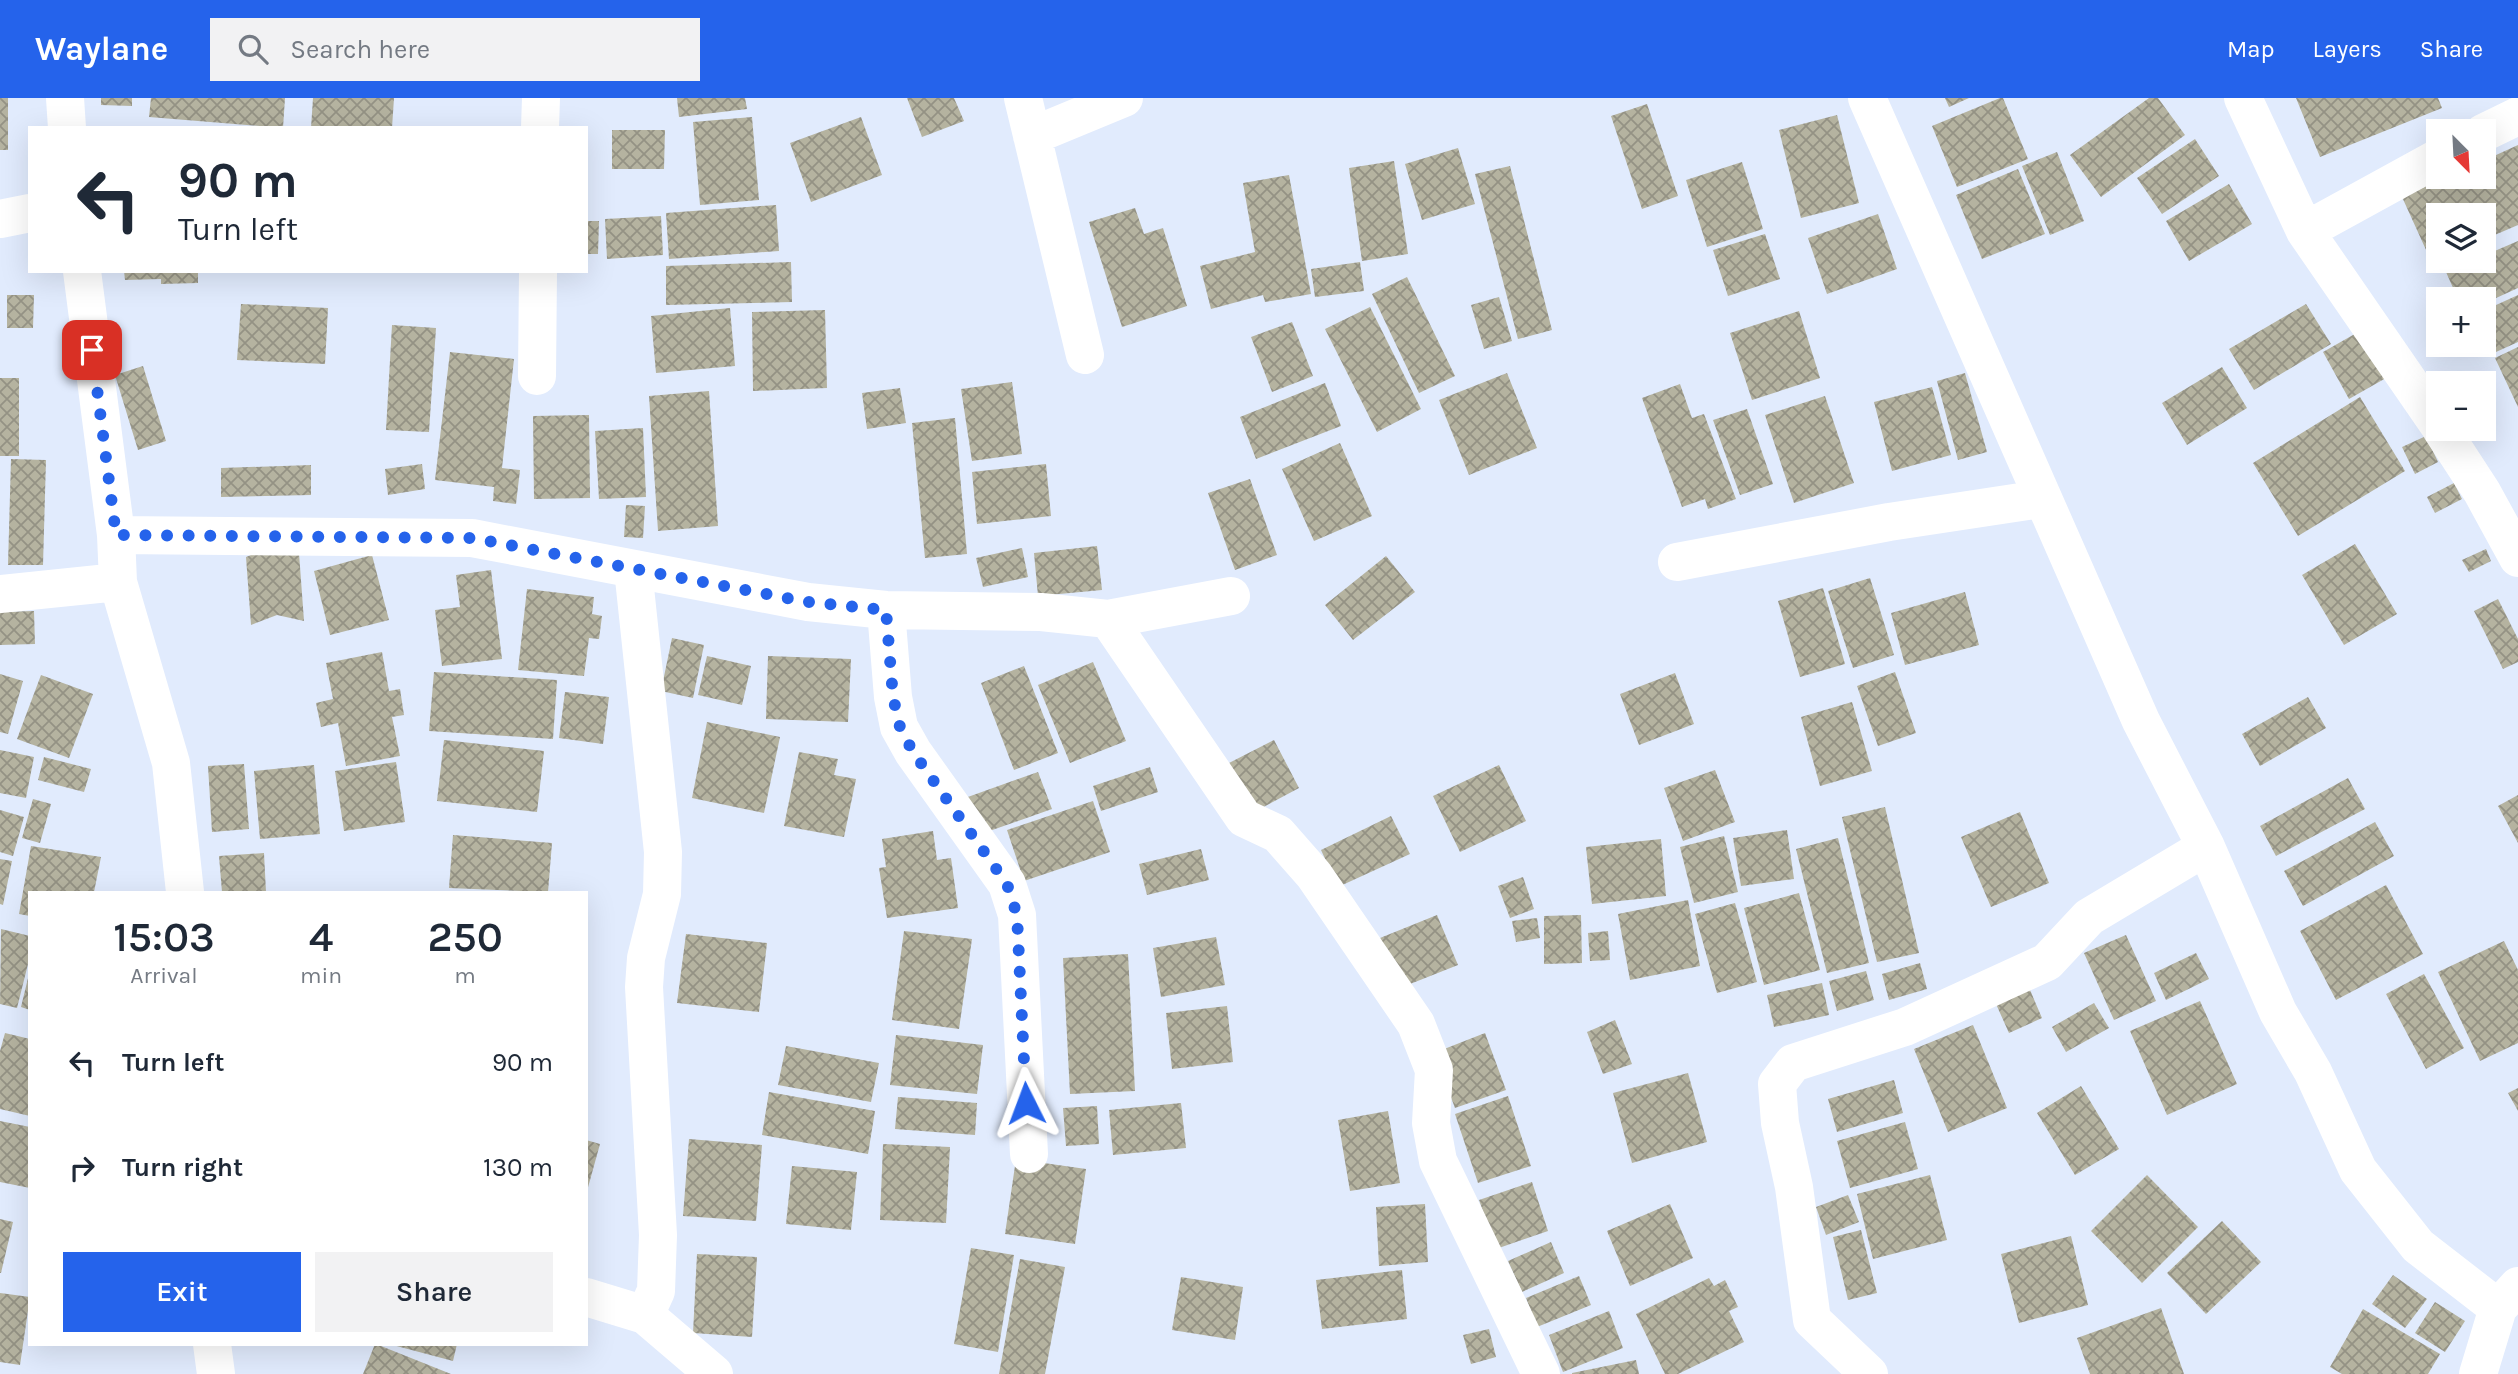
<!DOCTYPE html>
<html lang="en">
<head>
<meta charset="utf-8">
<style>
	:root { --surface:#fff; --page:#f2f2f3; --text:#1f2937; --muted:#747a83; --accent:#2563eb }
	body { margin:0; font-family:Karla,sans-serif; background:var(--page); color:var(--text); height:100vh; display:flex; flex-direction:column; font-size:26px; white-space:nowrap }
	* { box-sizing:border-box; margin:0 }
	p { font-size:23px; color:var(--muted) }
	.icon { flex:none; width:38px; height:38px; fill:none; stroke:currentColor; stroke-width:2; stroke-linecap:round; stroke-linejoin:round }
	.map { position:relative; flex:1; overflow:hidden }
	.panel { position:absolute; left:28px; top:793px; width:560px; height:455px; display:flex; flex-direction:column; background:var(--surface); border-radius:0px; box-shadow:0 7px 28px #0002 }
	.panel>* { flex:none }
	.banner { position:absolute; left:28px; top:28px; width:560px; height:147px; border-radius:0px; box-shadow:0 7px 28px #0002; background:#fff; color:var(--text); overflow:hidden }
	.needle { width:46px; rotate:156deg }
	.controls { position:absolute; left:2426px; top:21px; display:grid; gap:14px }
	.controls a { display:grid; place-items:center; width:70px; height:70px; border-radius:0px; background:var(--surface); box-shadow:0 7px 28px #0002; font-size:35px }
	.pin { position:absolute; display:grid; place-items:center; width:60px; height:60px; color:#fff; margin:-30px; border-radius:14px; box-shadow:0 4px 10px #0006 }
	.me { position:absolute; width:77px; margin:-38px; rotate:357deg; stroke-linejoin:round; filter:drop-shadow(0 0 5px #0008) }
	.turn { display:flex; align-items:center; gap:24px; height:147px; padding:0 35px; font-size:32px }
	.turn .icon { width:91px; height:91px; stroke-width:2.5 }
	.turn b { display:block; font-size:49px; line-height:60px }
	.eta { display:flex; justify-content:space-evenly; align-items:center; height:119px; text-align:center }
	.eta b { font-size:42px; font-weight:600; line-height:49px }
	.action { display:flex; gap:14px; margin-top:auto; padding:14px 35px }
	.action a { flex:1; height:80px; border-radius:0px; background:var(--accent); color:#fff; font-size:28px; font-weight:600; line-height:80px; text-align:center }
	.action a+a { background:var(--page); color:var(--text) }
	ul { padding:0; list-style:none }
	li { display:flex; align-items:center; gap:21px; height:105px; padding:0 35px }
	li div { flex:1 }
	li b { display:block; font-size:26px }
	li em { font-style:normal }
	header { display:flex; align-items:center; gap:42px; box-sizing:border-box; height:98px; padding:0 35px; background:var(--accent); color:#fff }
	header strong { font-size:33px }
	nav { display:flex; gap:38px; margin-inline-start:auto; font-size:24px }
	.search { width:490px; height:63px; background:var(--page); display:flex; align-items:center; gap:18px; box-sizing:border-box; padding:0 24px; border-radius:0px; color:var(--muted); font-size:26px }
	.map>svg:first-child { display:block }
</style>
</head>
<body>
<header>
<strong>Waylane</strong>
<div class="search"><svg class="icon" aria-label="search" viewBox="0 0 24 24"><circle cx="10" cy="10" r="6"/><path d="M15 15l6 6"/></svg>Search here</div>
<nav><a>Map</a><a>Layers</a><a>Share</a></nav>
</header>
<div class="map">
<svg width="2518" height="1276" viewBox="0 0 2518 1276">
	<defs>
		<pattern id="building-cross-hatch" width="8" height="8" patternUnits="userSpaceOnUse" patternTransform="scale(1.75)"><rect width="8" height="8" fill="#b5b3a0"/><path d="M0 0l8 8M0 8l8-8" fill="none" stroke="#949284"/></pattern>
	</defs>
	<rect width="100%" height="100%" fill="#e1ebfd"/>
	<path fill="url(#building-cross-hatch)" d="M 0,0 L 8,0 L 8,52 L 0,52 Z
		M 101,0 L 132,0 L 132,8 L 101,7 Z
		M 151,0 L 285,0 L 283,30 L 149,19 Z
		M 313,0 L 394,0 L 392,30 L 311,30 Z
		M 677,0 L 745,0 L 747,11 L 679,19 Z
		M 907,0 L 954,0 L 964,23 L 922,39 Z
		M 1945,0 L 1969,0 L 1949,9 Z
		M 2000,0 L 2003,0 L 2028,61 L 1957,89 L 1932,28 Z
		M 2149,0 L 2158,0 L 2185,37 L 2101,99 L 2070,57 Z
		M 2296,0 L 2438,0 L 2442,10 L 2320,59 Z
		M 1647,6 L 1678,98 L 1642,111 L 1611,18 Z
		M 1837,17 L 1859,105 L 1801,120 L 1779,32 Z
		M 752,19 L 759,102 L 700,107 L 693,24 Z
		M 861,19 L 882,77 L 811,104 L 790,45 Z
		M 612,32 L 665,32 L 664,71 L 612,71 Z
		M 2195,41 L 2219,78 L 2162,116 L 2137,80 Z
		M 2518,47 L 2518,127 L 2483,142 L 2483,117 L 2438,117 L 2438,163 L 2432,165 L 2402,99 L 2447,79 L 2483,79 L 2483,63 Z
		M 1458,50 L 1475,106 L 1422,122 L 1405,66 Z
		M 2057,54 L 2084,123 L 2050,137 L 2022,68 Z
		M 1394,63 L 1408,156 L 1362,163 L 1349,70 Z
		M 1742,64 L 1763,131 L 1707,149 L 1686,82 Z
		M 1510,68 L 1552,232 L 1518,241 L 1475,76 Z
		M 2018,71 L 2045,136 L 1982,161 L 1956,97 Z
		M 1289,77 L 1311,196 L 1265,204 L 1263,197 L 1211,211 L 1200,168 L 1255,154 L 1243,85 Z
		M 2229,86 L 2252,126 L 2189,163 L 2166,123 Z
		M 776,107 L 779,153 L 669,161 L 666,115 Z
		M 1135,110 L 1144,136 L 1163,130 L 1187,208 L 1122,229 L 1089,124 Z
		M 1878,116 L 1897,171 L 1827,196 L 1808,140 Z
		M 661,118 L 663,157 L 607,161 L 605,121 Z
		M 586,123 L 599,123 L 598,156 L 586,156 Z
		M 1765,136 L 1780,181 L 1728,198 L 1713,152 Z
		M 2518,143 L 2518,190 L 2483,206 L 2483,201 L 2458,201 L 2446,174 L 2473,163 L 2483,163 L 2483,158 Z
		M 791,164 L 792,204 L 666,207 L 666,168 Z
		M 1360,164 L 1364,193 L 1315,199 L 1311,171 Z
		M 124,173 L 198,173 L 198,185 L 161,186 L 161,181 L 125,182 Z
		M 1407,179 L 1455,278 L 1419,295 L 1372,196 Z
		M 7,197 L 34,197 L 33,230 L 7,230 Z
		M 2518,197 L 2518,244 L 2496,254 L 2483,224 L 2483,213 Z
		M 1499,199 L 1512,243 L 1484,251 L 1471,207 Z
		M 241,206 L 328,210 L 325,266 L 237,262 Z
		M 2306,206 L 2331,246 L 2254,292 L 2229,251 Z
		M 1370,209 L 1421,311 L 1377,334 L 1325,231 Z
		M 730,210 L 735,268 L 656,275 L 651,218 Z
		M 825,212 L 827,290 L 753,293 L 752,214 Z
		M 1799,213 L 1820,280 L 1752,302 L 1730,235 Z
		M 1292,224 L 1313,278 L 1272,294 L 1251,239 Z
		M 392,227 L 436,230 L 429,334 L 386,332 Z
		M 2360,233 L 2386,280 L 2349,301 L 2323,254 Z
		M 2518,249 L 2518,309 L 2495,260 Z
		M 450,254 L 514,261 L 502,370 L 520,372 L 516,406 L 493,403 L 494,389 L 435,382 Z
		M 143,268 L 166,343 L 138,352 L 115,277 Z
		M 2222,269 L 2247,310 L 2187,347 L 2162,305 Z
		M 1507,275 L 1537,350 L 1469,377 L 1439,302 Z
		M 1965,275 L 1987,354 L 1958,362 L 1937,283 Z
		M 0,280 L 19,280 L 19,358 L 0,358 Z
		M 1012,284 L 1022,356 L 972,363 L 961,291 Z
		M 1325,285 L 1341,328 L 1256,361 L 1240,319 Z
		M 1680,286 L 1692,320 L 1704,316 L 1736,401 L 1708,411 L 1705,401 L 1682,409 L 1642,300 Z
		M 1932,289 L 1951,357 L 1892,373 L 1874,304 Z
		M 900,290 L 906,325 L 867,331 L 862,295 Z
		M 709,293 L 718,428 L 658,433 L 649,298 Z
		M 1825,298 L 1854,385 L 1794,405 L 1765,317 Z
		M 2360,299 L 2405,373 L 2298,438 L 2253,365 Z
		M 1747,311 L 1773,386 L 1740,397 L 1713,322 Z
		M 589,317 L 590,400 L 534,401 L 533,318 Z
		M 955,320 L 967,456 L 925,460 L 912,325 Z
		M 643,330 L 646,399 L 599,401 L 595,333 Z
		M 2426,338 L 2438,364 L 2415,376 L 2402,349 Z
		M 1340,345 L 1372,418 L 1314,443 L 1282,371 Z
		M 11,361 L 46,362 L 43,467 L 8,467 Z
		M 422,366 L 425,391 L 388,397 L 385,371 Z
		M 1046,366 L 1051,418 L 977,426 L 972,374 Z
		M 311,367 L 311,397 L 221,399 L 221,370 Z
		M 1250,381 L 1277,457 L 1235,472 L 1208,395 Z
		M 2454,385 L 2462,401 L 2435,415 L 2427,399 Z
		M 626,407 L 645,408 L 643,440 L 624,439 Z
		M 2355,446 L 2397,516 L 2344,547 L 2302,477 Z
		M 1097,448 L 1102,492 L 1038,498 L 1034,455 Z
		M 271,449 L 299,455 L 304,523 L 277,517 L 251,527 L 246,459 Z
		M 1022,450 L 1028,479 L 983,489 L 976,460 Z
		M 2486,451 L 2491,463 L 2469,474 L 2462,462 Z
		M 372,457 L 389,522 L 330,537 L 314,473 Z
		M 1386,458 L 1415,494 L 1353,542 L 1325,507 Z
		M 491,472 L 502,561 L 442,568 L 435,512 L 460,509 L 456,477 Z
		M 1870,480 L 1894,557 L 1853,570 L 1828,493 Z
		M 1823,490 L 1845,566 L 1800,579 L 1778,503 Z
		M 527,491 L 594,499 L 592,516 L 602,518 L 599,541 L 589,540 L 584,578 L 518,572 Z
		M 1965,494 L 1979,547 L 1905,567 L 1891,515 Z
		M 2498,501 L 2518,541 L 2518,564 L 2503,571 L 2474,513 Z
		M 34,513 L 35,546 L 0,547 L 0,514 Z
		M 672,540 L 704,547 L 693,600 L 661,593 Z
		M 382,554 L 389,593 L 400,591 L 404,617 L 392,619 L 400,658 L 346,668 L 338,625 L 321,629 L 316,605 L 333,601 L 326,565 Z
		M 707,558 L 751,568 L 742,607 L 698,597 Z
		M 768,558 L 851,561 L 848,624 L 766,621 Z
		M 1093,564 L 1126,643 L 1070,665 L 1038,587 Z
		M 1024,568 L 1058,655 L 1014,672 L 981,585 Z
		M 434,574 L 557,582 L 553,641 L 429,633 Z
		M 1895,574 L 1916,635 L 1878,648 L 1857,588 Z
		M 1675,575 L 1694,626 L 1639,647 L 1620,596 Z
		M 0,576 L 23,583 L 8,636 L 0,634 Z
		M 41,577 L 93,596 L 69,660 L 17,641 Z
		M 565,594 L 609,599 L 603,646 L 559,640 Z
		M 2308,599 L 2326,630 L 2260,668 L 2242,636 Z
		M 1852,604 L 1872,673 L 1820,688 L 1801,619 Z
		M 707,624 L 780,639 L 764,715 L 692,700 Z
		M 444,642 L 544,653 L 537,714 L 437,703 Z
		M 1274,642 L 1299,690 L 1254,714 L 1229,665 Z
		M 0,652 L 34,659 L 26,700 L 0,695 Z
		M 799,654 L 838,661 L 834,677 L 856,681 L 844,739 L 784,728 Z
		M 44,659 L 91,671 L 84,694 L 38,682 Z
		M 396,664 L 405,724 L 344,733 L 335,673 Z
		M 244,666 L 249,731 L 212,734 L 208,668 Z
		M 314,667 L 320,736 L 260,741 L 254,673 Z
		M 1499,667 L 1526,723 L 1460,754 L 1433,698 Z
		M 1150,669 L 1158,694 L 1101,713 L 1093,688 Z
		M 1715,672 L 1735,724 L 1683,743 L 1664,690 Z
		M 1038,674 L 1052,711 L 978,737 L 965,700 Z
		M 2348,680 L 2365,711 L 2276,758 L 2260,728 Z
		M 2518,697 L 2518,745 L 2498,708 Z
		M 33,701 L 51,706 L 40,745 L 22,740 Z
		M 1093,703 L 1110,754 L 1024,783 L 1007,732 Z
		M 1885,709 L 1919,855 L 1877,864 L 1842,719 Z
		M 0,712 L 24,719 L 13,758 L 0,754 Z
		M 2020,714 L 2049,785 L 1991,809 L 1961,739 Z
		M 1391,718 L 1410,756 L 1338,789 L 1321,752 Z
		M 2375,724 L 2394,758 L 2303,808 L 2284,773 Z
		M 1787,732 L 1794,781 L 1741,788 L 1733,740 Z
		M 933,733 L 937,762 L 951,760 L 958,810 L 887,820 L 879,770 L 886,769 L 882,741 Z
		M 453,737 L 552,745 L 548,794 L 449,790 Z
		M 1724,738 L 1738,794 L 1694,805 L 1680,749 Z
		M 1838,740 L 1869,865 L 1827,875 L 1796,751 Z
		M 1661,741 L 1666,798 L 1592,806 L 1586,749 Z
		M 31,748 L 101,759 L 94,794 L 30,794 L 30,818 L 19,816 Z
		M 1201,751 L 1209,782 L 1147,797 L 1139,766 Z
		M 264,755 L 266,794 L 222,794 L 219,758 Z
		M 0,761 L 12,763 L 3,807 L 0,806 Z
		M 1523,779 L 1534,811 L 1510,820 L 1498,788 Z
		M 2386,787 L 2423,856 L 2336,902 L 2300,833 Z
		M 1799,795 L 1820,872 L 1764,887 L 1744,810 Z
		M 1688,802 L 1700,868 L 1630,882 L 1618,816 Z
		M 1735,805 L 1757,884 L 1717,895 L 1695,816 Z
		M 1437,817 L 1458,867 L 1400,890 L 1380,840 Z
		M 1581,817 L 1582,865 L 1544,866 L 1544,818 Z
		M 1537,820 L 1540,840 L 1516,844 L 1512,823 Z
		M 1,831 L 30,838 L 30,858 L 17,910 L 0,906 Z
		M 904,833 L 972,841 L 959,931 L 892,922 Z
		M 1608,833 L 1610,862 L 1590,863 L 1588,835 Z
		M 686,836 L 767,845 L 759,914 L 677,905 Z
		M 2126,837 L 2156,903 L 2114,922 L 2084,855 Z
		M 1216,839 L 1225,887 L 1161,899 L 1153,850 Z
		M 2504,843 L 2518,872 L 2518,945 L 2480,963 L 2438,874 Z
		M 2196,855 L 2209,881 L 2166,902 L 2154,875 Z
		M 1128,856 L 1135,993 L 1070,996 L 1063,860 Z
		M 1920,865 L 1927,891 L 1889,902 L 1882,876 Z
		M 1866,873 L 1874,902 L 1837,913 L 1829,883 Z
		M 29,876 L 30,876 L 30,912 L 21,909 Z
		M 2424,876 L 2464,950 L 2426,971 L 2386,896 Z
		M 1822,885 L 1829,917 L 1774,929 L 1767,897 Z
		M 2030,892 L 2042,920 L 2009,935 L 1996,906 Z
		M 2200,903 L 2237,986 L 2167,1017 L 2130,933 Z
		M 2094,905 L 2109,930 L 2066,954 L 2052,929 Z
		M 1227,908 L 1233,964 L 1172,971 L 1166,915 Z
		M 1615,922 L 1632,966 L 1603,976 L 1587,934 Z
		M 1973,927 L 2007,1010 L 1948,1034 L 1914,951 Z
		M 5,935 L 30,941 L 30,1018 L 0,1011 L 0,953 Z
		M 1485,935 L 1506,992 L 1455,1010 L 1434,955 Z
		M 896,937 L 983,947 L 977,996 L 890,987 Z
		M 786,948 L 879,965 L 871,1004 L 778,987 Z
		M 1688,975 L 1707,1044 L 1632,1065 L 1613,995 Z
		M 1894,982 L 1903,1015 L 1837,1034 L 1828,1001 Z
		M 2081,988 L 2119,1051 L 2075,1077 L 2037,1015 Z
		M 2518,990 L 2518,1013 L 2508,995 Z
		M 769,994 L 875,1013 L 868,1056 L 762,1037 Z
		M 1508,998 L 1531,1068 L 1478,1085 L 1455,1016 Z
		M 898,999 L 977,1005 L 975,1037 L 895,1031 Z
		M 1181,1005 L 1186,1050 L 1113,1057 L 1109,1012 Z
		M 1097,1008 L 1099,1046 L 1066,1048 L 1063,1010 Z
		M 1388,1013 L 1400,1085 L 1350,1093 L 1338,1022 Z
		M 0,1023 L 30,1029 L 30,1090 L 0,1084 Z
		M 1905,1024 L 1918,1071 L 1850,1090 L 1837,1043 Z
		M 689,1041 L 762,1047 L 756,1123 L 683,1118 Z
		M 586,1042 L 600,1046 L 587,1093 L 586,1093 Z
		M 883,1046 L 950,1049 L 946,1125 L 880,1122 Z
		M 1016,1061 L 1086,1071 L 1075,1146 L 1005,1136 Z
		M 792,1068 L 857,1074 L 851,1132 L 786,1126 Z
		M 1930,1077 L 1947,1142 L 1873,1161 L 1857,1096 Z
		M 2147,1077 L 2198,1129 L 2142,1185 L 2091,1133 Z
		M 1532,1084 L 1548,1133 L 1496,1151 L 1479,1102 Z
		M 1848,1097 L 1859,1124 L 1826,1137 L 1816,1109 Z
		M 1425,1106 L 1428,1164 L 1379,1168 L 1376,1109 Z
		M 1670,1106 L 1693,1160 L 1630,1188 L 1607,1133 Z
		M 0,1121 L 13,1124 L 1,1175 L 0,1175 Z
		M 2222,1123 L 2261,1164 L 2206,1216 L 2167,1175 Z
		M 1861,1132 L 1877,1195 L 1848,1202 L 1833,1139 Z
		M 2071,1138 L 2088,1207 L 2019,1225 L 2001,1156 Z
		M 1551,1144 L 1564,1175 L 1522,1194 L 1508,1163 Z
		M 971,1150 L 1014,1157 L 998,1254 L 954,1246 Z
		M 697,1156 L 757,1159 L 752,1239 L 693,1235 Z
		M 1020,1161 L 1065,1169 L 1045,1276 L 999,1276 Z
		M 1402,1172 L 1407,1221 L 1322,1231 L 1316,1182 Z
		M 2393,1177 L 2427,1201 L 2405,1230 L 2372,1206 Z
		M 1579,1178 L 1591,1207 L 1537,1229 L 1526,1200 Z
		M 1181,1179 L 1243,1189 L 1235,1242 L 1172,1232 Z
		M 1709,1180 L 1714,1188 L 1725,1182 L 1738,1209 L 1729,1213 L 1744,1244 L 1678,1276 L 1665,1276 L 1636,1216 Z
		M 0,1195 L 30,1199 L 20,1267 L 0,1264 Z
		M 2435,1204 L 2465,1223 L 2445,1254 L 2415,1235 Z
		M 2161,1210 L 2184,1276 L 2090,1276 L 2077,1240 Z
		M 2363,1211 L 2440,1256 L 2428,1276 L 2342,1276 L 2330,1269 Z
		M 1609,1213 L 1623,1250 L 1563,1274 L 1549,1237 Z
		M 1489,1231 L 1496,1259 L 1471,1266 L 1463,1237 Z
		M 375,1246 L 376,1246 L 451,1276 L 363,1276 Z
		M 389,1246 L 457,1246 L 453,1263 Z
		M 1636,1262 L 1639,1276 L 1572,1276 L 1572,1275 Z"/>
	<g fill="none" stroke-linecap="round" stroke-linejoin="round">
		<path stroke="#fff" stroke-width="38" d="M 65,0 L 67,30
			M 1023,0 L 1085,257
			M 1867,0 L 2141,623 L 2206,749 L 2278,914 L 2313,974 L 2358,1072 L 2418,1148 L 2498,1210
			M 2243,0 L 2305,133 L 2438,326
			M 540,30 L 541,0
			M 2483,35 L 2518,18
			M 1032,38 L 1124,0
			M 0,121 L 30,115
			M 2305,133 L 2438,60
			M 82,173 L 116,437 L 118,484 L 171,665 L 185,794
			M 537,278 L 538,173
			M 2441,331 L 2482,394 L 2518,460
			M 116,437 L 472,440 L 808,504 L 886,512 L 1041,514 L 1108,521 L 1231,498
			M 1677,464 L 1889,424 L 2041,401
			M 633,471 L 663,754 L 662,796 L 646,860 L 644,889 L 658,1137 L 656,1193 L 645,1217
			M 0,496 L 118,484
			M 886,512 L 893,599 L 899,629 L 913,654 L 1007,786 L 1017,817 L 1029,1056
			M 1108,521 L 1244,720 L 1278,736 L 1314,777 L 1416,926 L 1434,972 L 1431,1025 L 1438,1063 L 1541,1276
			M 586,1199 L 645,1217 L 714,1276
			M 212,1246 L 216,1276
			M 1869,1276 L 1812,1222 L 1794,1089 L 1780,1025 L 1777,986 L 1793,965 L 1905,929 L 2047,864 L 2089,819 L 2206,749
			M 2478,1276 L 2498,1210 L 2518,1188"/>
	</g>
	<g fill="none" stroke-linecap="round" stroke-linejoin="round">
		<path stroke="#2563eb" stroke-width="12" stroke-dasharray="0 21.6" d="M 92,252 L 116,437 L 472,440 L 808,504 L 886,512 L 893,599 L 900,629 L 913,654 L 1007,786 L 1017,817 L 1026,1005"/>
	</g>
</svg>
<div class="controls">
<a><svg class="needle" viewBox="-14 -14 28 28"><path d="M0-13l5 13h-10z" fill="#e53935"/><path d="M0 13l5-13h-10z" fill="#747a83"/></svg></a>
<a><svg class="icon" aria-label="layers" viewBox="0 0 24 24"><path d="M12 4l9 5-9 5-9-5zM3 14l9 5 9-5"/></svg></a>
<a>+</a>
<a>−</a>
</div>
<div class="pin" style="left:92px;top:252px;background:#d93025"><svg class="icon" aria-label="arrive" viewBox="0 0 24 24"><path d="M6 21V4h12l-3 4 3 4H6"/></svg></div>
<svg class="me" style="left:1026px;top:1005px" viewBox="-20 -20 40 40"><path d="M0-17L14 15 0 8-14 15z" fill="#2563eb" stroke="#fff" stroke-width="4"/></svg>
<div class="banner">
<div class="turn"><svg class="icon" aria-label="left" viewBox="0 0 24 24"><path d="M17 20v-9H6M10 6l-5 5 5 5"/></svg><div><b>90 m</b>Turn left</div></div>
</div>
<section class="panel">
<div class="eta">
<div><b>15:03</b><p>Arrival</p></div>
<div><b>4</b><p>min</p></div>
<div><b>250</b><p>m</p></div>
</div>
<ul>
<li><svg class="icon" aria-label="left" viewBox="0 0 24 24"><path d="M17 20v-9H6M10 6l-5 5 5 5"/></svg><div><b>Turn left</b></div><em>90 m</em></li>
<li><svg class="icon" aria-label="right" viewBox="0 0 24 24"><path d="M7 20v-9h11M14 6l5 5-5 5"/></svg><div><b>Turn right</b></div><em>130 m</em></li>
</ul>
<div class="action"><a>Exit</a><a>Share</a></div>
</section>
</div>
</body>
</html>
